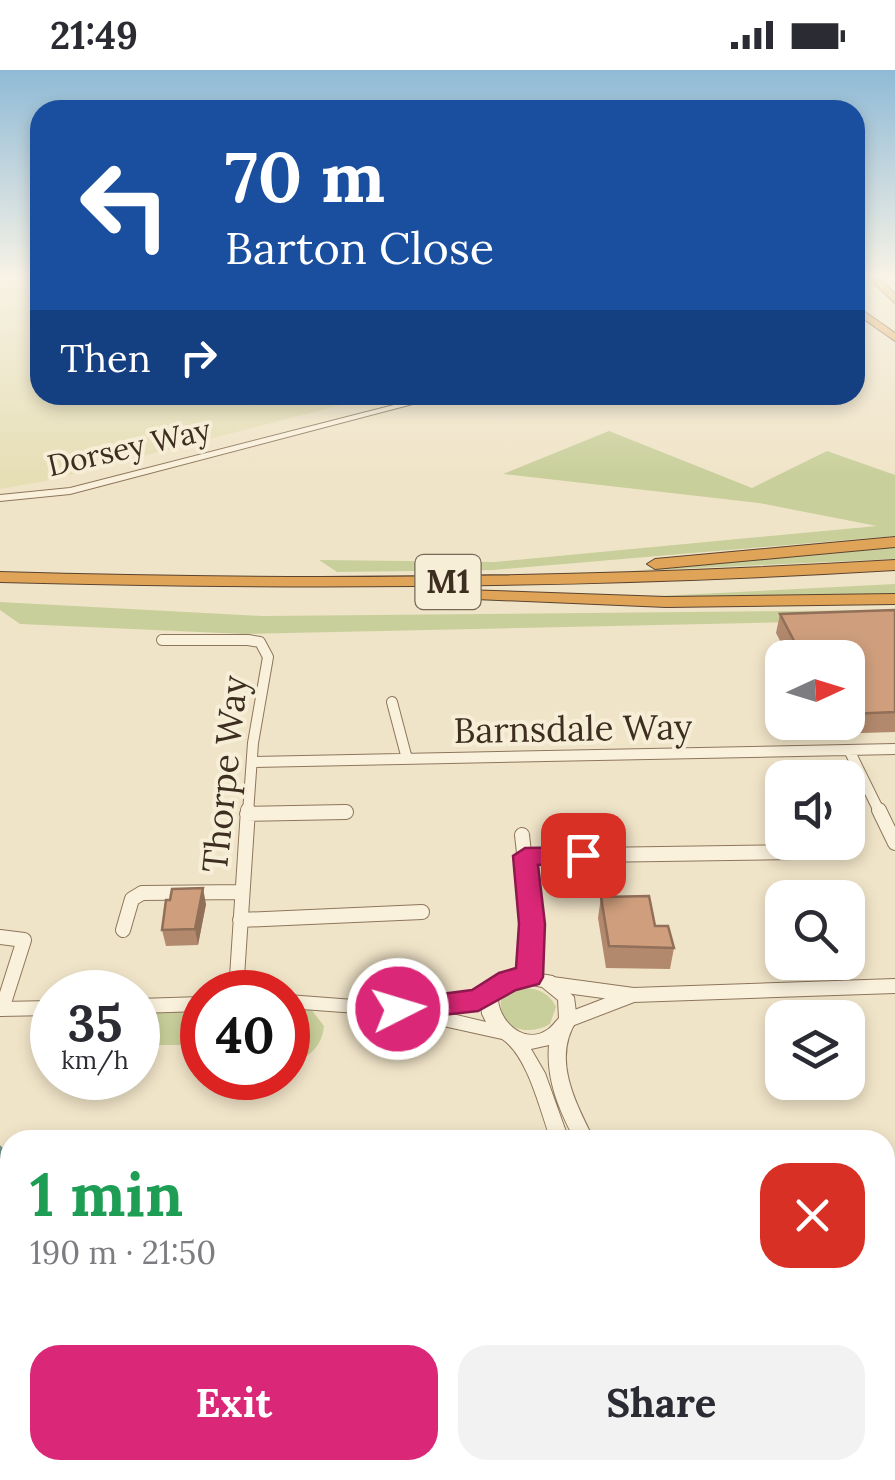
<!DOCTYPE html>
<html lang="en">
<head>
<meta charset="utf-8">
<style>
	:root { --surface:#fff; --page:#f2f2f3; --text:#2b2b33; --muted:#7c7c81; --accent:#db2777 }
	body { margin:0; font-family:Lora,serif; background:var(--page); color:var(--text); height:100vh; display:flex; flex-direction:column; font-size:38px; white-space:nowrap }
	* { box-sizing:border-box; margin:0 }
	p { font-size:32px; color:var(--muted) }
	.icon { flex:none; width:55px; height:55px; fill:none; stroke:currentColor; stroke-width:2; stroke-linecap:round; stroke-linejoin:round }
	.map { position:relative; flex:1; overflow:hidden }
	.side { position:absolute; left:0px; top:1060px; width:895px; height:350px; display:flex; flex-direction:column; background:var(--surface); border-radius:30px 30px 0 0; box-shadow:0 5px 15px #0003 }
	.side>* { flex:none }
	.top-card { position:absolute; left:30px; top:30px; width:835px; height:305px; border-radius:30px; box-shadow:0 5px 15px #0003; background:#1a4fa0; color:#fff; overflow:hidden }
	.needle { width:65px; rotate:86deg }
	.buttons { position:absolute; left:765px; top:570px; display:grid; gap:20px }
	.buttons a { display:grid; place-items:center; width:100px; height:100px; border-radius:20px; background:var(--surface); box-shadow:0 5px 15px #0003; font-size:50px }
	.speed { position:absolute; left:30px; top:900px; display:flex; gap:20px; font-size:50px; font-weight:700; text-align:center }
	.speed>* { display:grid; place-content:center; width:130px; height:130px; border-radius:50%; background:var(--surface); box-shadow:0 5px 15px #0003; line-height:1 }
	.speed small { font-size:25px; font-weight:400 }
	.speed .limit { border:15px solid #d22; background:#fff; color:#111 }
	.pin { position:absolute; display:grid; place-items:center; width:85px; height:85px; color:#fff; margin:-42px; border-radius:20px; box-shadow:0 5px 15px #0006 }
	.me { position:absolute; width:110px; margin:-55px; rotate:85deg; stroke-linejoin:round; filter:drop-shadow(0 0 8px #0008) }
	.turn { display:flex; align-items:center; gap:35px; height:210px; padding:0 30px; font-size:45px }
	.turn .icon { width:130px; height:130px; stroke-width:2.5 }
	.turn b { display:block; font-size:70px; line-height:85px }
	.then { display:flex; align-items:center; height:95px; padding:0 30px; background:#0003; gap:20px; font-size:38px }
	.round { display:grid; place-items:center; flex:none; width:105px; height:105px; border-radius:30px; background:var(--page) }
	.summary { display:flex; align-items:center; justify-content:space-between; height:170px; padding:0 30px }
	h1 { font-size:60px; font-weight:800; line-height:75px; color:#1e9e55 }
	.action { display:flex; gap:20px; margin-top:auto; padding:20px 30px }
	.action a { flex:1; height:115px; border-radius:30px; background:var(--accent); color:#fff; font-size:40px; font-weight:800; line-height:115px; text-align:center }
	.action a+a { background:var(--page); color:var(--text) }
	.status { display:flex; justify-content:space-between; align-items:center; height:70px; padding:0 50px; background:var(--surface); direction:ltr }
	.status svg { height:28px; fill:currentColor }
	.map>svg:first-child { display:block }
</style>
</head>
<body>
<div class="status"><b>21:49</b><svg viewBox="0 0 49 12"><path d="M0 12V9h3v3zM5 12V6h3v6zM10 12V3h3v9zM15 12V0h3v12zM26 1h20v11H26zM47 4h2v5h-2z"/></svg></div>
<div class="map">
<svg width="895" height="1410" viewBox="0 0 895 1410">
	<rect width="100%" height="100%" fill="#f0e4c8"/>
	<path fill="#e6deb5" d="M 40,213 L 40,325 L 380,325 L 46,411 L 0,419 L 0,217 Z"/>
	<path fill="#c9cf9b" d="M 609,361 L 752,418 L 827,381 L 895,405 L 895,466 L 493,500 L 337,502 L 319,490 L 494,492 L 877,456 L 759,433 L 503,404 Z
		M 895,477 L 895,489 L 632,501 Z
		M 895,514 L 895,526 L 659,526 Z
		M 0,532 L 262,546 L 895,540 L 895,550 L 244,564 L 20,554 L 0,540 Z
		M 520,918 C 536,918 548,921 556,937 L 550,954 C 528,967 497,959 501,930 Z
		M 288,934 L 310,938 L 324,956 C 322,977 308,989 288,994 Z
		M 202,935 L 202,975 L 138,975 L 138,936 Z"/>
	<path fill="#a9c4bc" stroke="#6f938a" stroke-width="2.5" d="M 0,1077 L 10,1086 L 10,1201 L 0,1210 Z"/>
	<g fill="none" stroke-linecap="round" stroke-linejoin="round">
		<g stroke="#8d765c" stroke-width="12">
			<path id="minor-far1" d="M 162,570 L 248,570 L 260,572 L 268,587 L 253,673 L 248,743
				M 392,632 L 407,689
				M 849,680 L 880,743
				M 252,692 L 895,679
				M 300,743 L 346,742"/>
		</g>
		<g stroke="#8d765c" stroke-width="16">
			<path id="minor" d="M 879,740 L 895,773
				M 247,744 L 346,742
				M 522,765 L 532,854 L 529,907
				M 525,786 L 796,782
				M 240,850 L 422,842
				M 123,860 L 132,829 L 142,823 L 242,822
				M 0,867 L 24,870 L 2,939
				M 552,914 L 633,925 L 895,916
				M 236,922 L 248,740
				M 568,950 L 633,925"/>
		</g>
		<g stroke="#8d765c" stroke-width="2">
			<path id="tertiary" d="M 433,325 L 447,325 L 70,424 L 0,431 L 0,425 L 70,418 Z
				M 522,901 L 553,906 L 574,927 L 577,950 C 551,989 576,1033 594,1070 L 575,1070 C 559,1040 546,1010 549,975 L 531,979 L 545,1003 L 569,1070 L 551,1070 C 540,1041 528,986 502,969 L 398,946 L 288,938 L 288,925 L 407,934 L 414,931 L 452,928 L 487,920 L 493,911 ZM 523,913 L 542,917 L 558,930 L 559,948 C 555,952 552,957 547,960 C 524,975 500,952 498,930 L 505,920 ZM 481,934 L 482,944 L 486,952 L 444,942 Z
				M 202,927 L 202,941 L 138,943 L 138,929 Z
				M 52,931 L 52,945 L 0,946 L 0,932 Z
				M 885,1269 L 895,1273 L 895,1318 L 885,1312 Z"/>
		</g>
		<g stroke="#5b4430" stroke-width="2">
			<path id="trunk" d="M 895,1343 L 895,1373 L 885,1376 L 885,1346 Z
				M 772,1400 L 816,1400 L 812,1410 L 768,1410 Z"/>
		</g>
		<g stroke="#5b4430" stroke-width="2">
			<path id="motorway" d="M 868,207 L 879,207 L 895,224 L 895,233 Z
				M 855,235 L 895,263 L 895,271 L 855,243 Z
				M 895,467 L 895,477 L 655,499 L 647,494 L 655,489 Z
				M 895,490 L 895,500 C 597,518 299,520 0,512 L 0,502 C 299,511 597,508 895,490 Z
				M 434,519 L 666,527 L 895,524 L 895,534 L 666,537 L 428,527 L 428,521 Z"/>
		</g>
		<use href="#minor-far1" stroke="#faf1dc" stroke-width="10"/>
		<use href="#minor" stroke="#faf1dc" stroke-width="14"/>
		<use href="#tertiary" fill="#faf1dc" fill-rule="evenodd"/>
		<use href="#trunk" fill="#eabe7c" fill-rule="evenodd"/>
		<use href="#motorway" fill="#e0a458" fill-rule="evenodd"/>
	</g>
	<path fill="#b2896c" d="M 895,540 L 895,662 L 829,664 L 823,652 L 848,652 L 848,588 L 789,588 L 776,563 L 780,544 Z
		M 601,827 L 655,856 L 674,878 L 670,899 L 606,898 L 598,848 Z
		M 206,834 L 198,875 L 166,876 L 162,860 Z
		M 418,1400 L 496,1400 L 484,1410 L 419,1410 Z"/>
	<path fill="#916f58" d="M 203,818 L 206,834 L 198,875 L 195,859 Z
		M 133,1400 L 137,1400 L 139,1410 L 135,1410 Z
		M 466,1400 L 496,1400 L 484,1410 L 455,1410 Z
		M 443,1402 L 443,1410 L 436,1410 L 436,1407 Z"/>
	<path fill="#cf9f7d" stroke="#916f58" stroke-width="2.5" d="M 895,540 L 895,642 L 848,644 L 848,588 L 803,588 L 780,544 Z
		M 203,818 L 195,859 L 162,860 L 166,830 L 170,830 L 172,819 Z
		M 649,826 L 655,856 L 668,856 L 674,878 L 609,876 L 601,827 Z
		M 79,1400 L 133,1400 L 135,1410 L 80,1410 Z
		M 322,1400 L 396,1400 L 396,1410 L 259,1410 L 318,1405 Z
		M 430,1400 L 466,1400 L 455,1410 L 449,1410 L 443,1402 L 436,1407 Z"/>
	<linearGradient id="sky" x2="0" y2="1"><stop stop-color="#8fbad6"/><stop offset="0.51" stop-color="#f8f3e6"/><stop offset="1" stop-color="#f8f3e6" stop-opacity="0"/></linearGradient>
	<rect width="895" height="405" fill="url(#sky)"/>
	<path fill="#db2777" stroke="#8e194d" stroke-width="2.5" d="M 583,777 L 592,779 L 595,785 L 592,791 L 538,795 L 545,854 L 543,907 L 539,914 L 516,920 L 478,941 L 398,950 L 388,947 L 384,939 L 388,931 L 472,920 L 499,903 L 516,898 L 519,854 L 513,786 L 525,778 Z"/>
	<g text-anchor="middle" stroke-width="8" stroke-linejoin="round" paint-order="stroke">
		<g font-size="30" fill="#3d2e20" stroke="#f7eed8">
			<text transform="translate(129 378) rotate(-13)" y="10">Dorsey Way</text>
		</g>
		<rect fill="#f7eed8" stroke="#756857" stroke-width="2.5" x="415.5" y="485" width="65" height="54" rx="8"/>
		<g font-size="32" font-weight="bold" fill="#3d2e20">
			<text x="448" y="523">M1</text>
		</g>
		<g font-size="35" fill="#3d2e20" stroke="#f7eed8">
			<text transform="translate(573 659) rotate(-1)" y="12">Barnsdale Way</text>
			<text transform="translate(225 704) rotate(-84)" y="12">Thorpe Way</text>
		</g>
	</g>
</svg>
<div class="buttons">
<a><svg class="needle" viewBox="-14 -14 28 28"><path d="M0-13l5 13h-10z" fill="#e53935"/><path d="M0 13l5-13h-10z" fill="#7c7c81"/></svg></a>
<a><svg class="icon" aria-label="sound" viewBox="0 0 24 24"><path d="M4 9h4l5-4v14l-5-4H4zM17 9q2 3 0 6"/></svg></a>
<a><svg class="icon" aria-label="search" viewBox="0 0 24 24"><circle cx="10" cy="10" r="6"/><path d="M15 15l6 6"/></svg></a>
<a><svg class="icon" aria-label="layers" viewBox="0 0 24 24"><path d="M12 4l9 5-9 5-9-5zM3 14l9 5 9-5"/></svg></a>
</div>
<div class="speed"><div>35<small>km/h</small></div><div class="limit">40</div></div>
<div class="pin" style="left:583px;top:785px;background:#d93025"><svg class="icon" aria-label="arrive" viewBox="0 0 24 24"><path d="M6 21V4h12l-3 4 3 4H6"/></svg></div>
<svg class="me" style="left:398px;top:939px" viewBox="-20 -20 40 40"><circle r="17" fill="#db2777" stroke="#fff" stroke-width="3"/><path d="M0-11L8 9 0 5-8 9z" fill="#fff"/></svg>
<div class="top-card">
<div class="turn"><svg class="icon" aria-label="left" viewBox="0 0 24 24"><path d="M17 20v-9H6M10 6l-5 5 5 5"/></svg><div><b>70 m</b>Barton Close</div></div>
<div class="then">Then<svg class="icon" aria-label="right" viewBox="0 0 24 24"><path d="M7 20v-9h11M14 6l5 5-5 5"/></svg></div>
</div>
<section class="side">
<div class="summary"><div><h1>1 min</h1><p>190 m · 21:50</p></div><a class="round" style="background:#d93025;color:#fff"><svg class="icon" aria-label="close" viewBox="0 0 24 24"><path d="M6 6l12 12M18 6L6 18"/></svg></a></div>
<div class="action"><a>Exit</a><a>Share</a></div>
</section>
</div>
</body>
</html>
